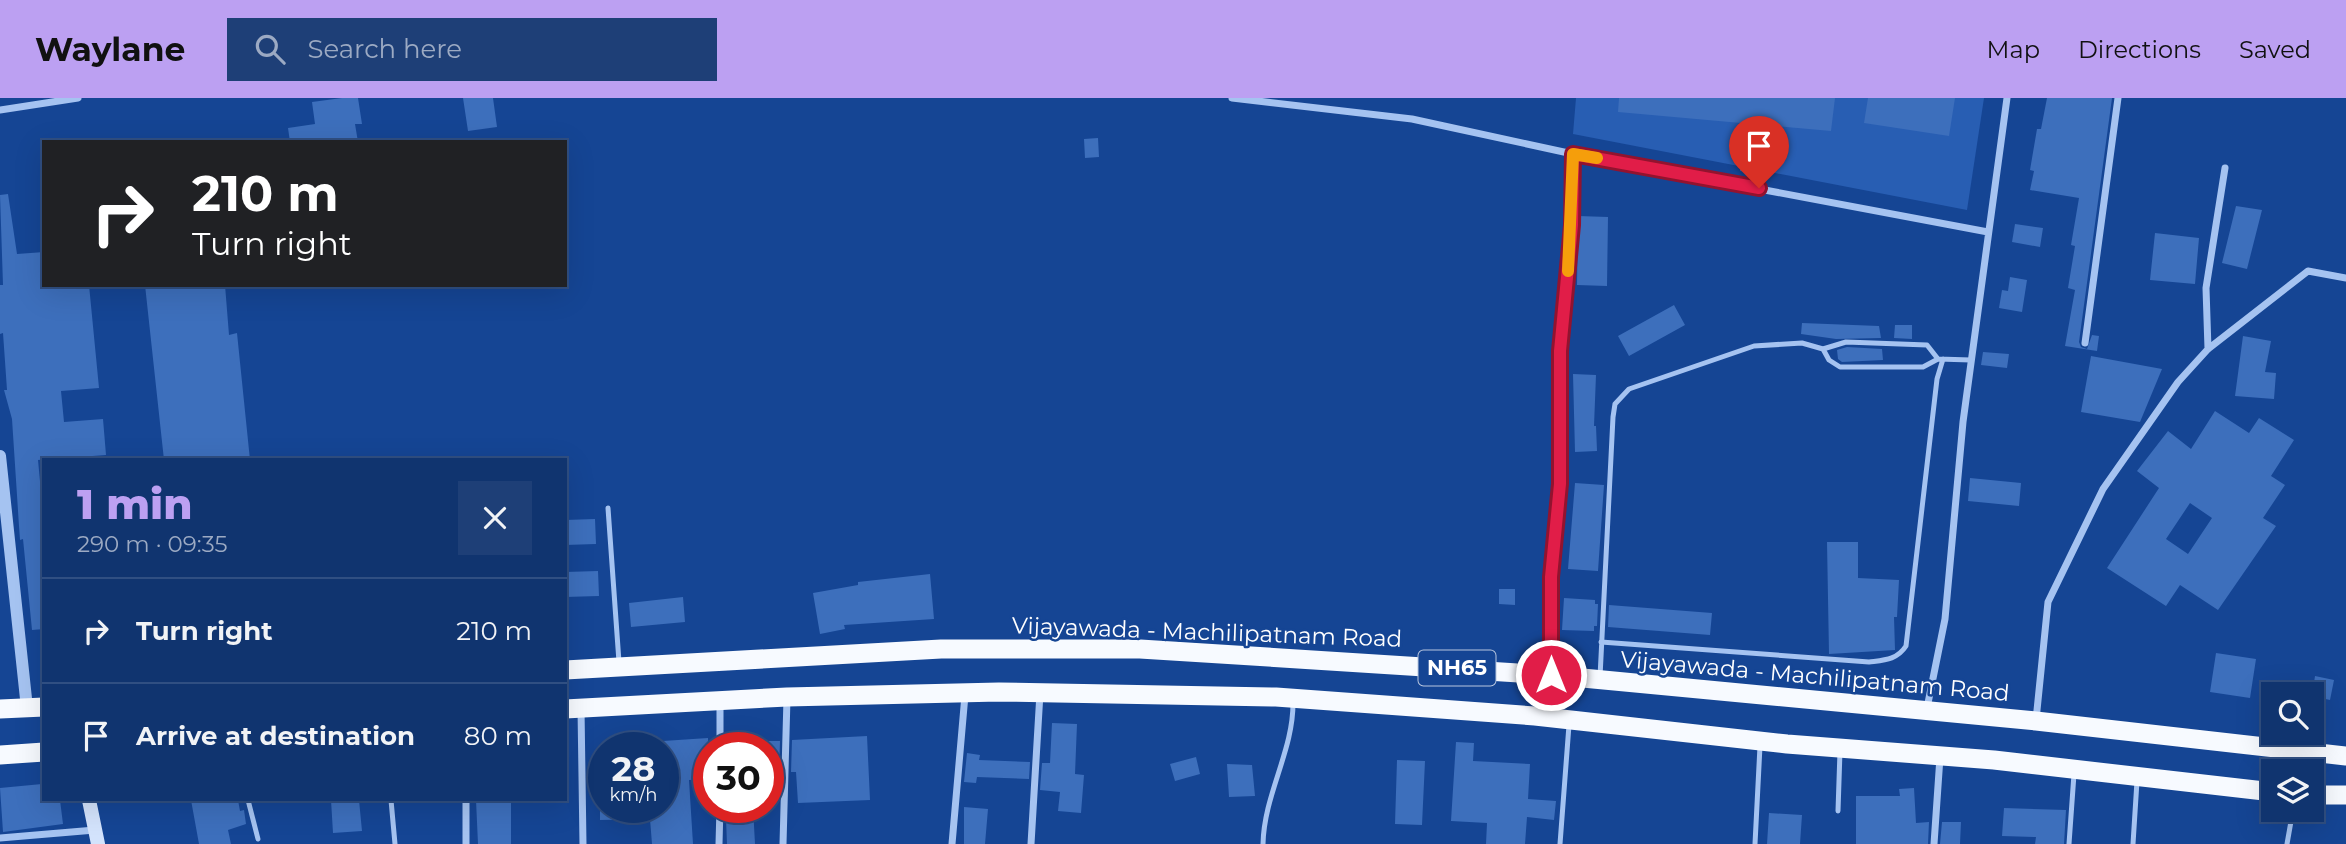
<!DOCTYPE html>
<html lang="en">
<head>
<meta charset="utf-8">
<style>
	:root { --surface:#10346f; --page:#1e3f77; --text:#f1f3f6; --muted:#9caac3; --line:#304f82; --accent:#bca0f2 }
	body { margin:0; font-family:Montserrat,sans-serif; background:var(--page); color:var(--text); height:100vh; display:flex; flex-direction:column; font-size:26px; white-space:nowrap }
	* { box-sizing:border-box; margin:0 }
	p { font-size:23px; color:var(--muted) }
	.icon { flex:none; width:38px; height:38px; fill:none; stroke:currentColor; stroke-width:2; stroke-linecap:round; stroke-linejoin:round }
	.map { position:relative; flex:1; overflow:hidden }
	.sheet { position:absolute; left:42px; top:360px; width:525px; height:343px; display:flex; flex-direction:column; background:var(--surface); border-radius:0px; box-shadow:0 7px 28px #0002,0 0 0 2px var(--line) }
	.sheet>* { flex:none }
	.hud { position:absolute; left:42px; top:42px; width:525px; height:147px; border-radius:0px; box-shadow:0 7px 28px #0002,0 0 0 2px var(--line); background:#202124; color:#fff; overflow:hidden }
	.tools { position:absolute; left:2261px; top:584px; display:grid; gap:14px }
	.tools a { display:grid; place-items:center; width:63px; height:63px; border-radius:0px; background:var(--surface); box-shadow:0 7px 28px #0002,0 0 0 2px var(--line); font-size:35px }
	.speed { position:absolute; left:588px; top:634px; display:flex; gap:14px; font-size:35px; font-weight:700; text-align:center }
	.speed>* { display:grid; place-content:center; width:91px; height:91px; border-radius:50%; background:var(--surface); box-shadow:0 7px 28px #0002,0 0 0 2px var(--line); line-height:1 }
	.speed small { font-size:18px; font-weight:400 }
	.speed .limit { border:10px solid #d22; background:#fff; color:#111 }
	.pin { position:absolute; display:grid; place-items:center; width:60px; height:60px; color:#fff; margin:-72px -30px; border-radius:50% 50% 50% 0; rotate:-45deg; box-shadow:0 0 7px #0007 }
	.pin .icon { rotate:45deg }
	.me { position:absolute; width:77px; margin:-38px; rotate:0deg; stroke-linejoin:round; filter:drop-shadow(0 0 5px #0008) }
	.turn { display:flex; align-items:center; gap:24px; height:147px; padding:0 35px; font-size:32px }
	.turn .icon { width:91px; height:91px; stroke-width:2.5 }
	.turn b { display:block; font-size:49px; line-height:60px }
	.round { display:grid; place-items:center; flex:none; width:74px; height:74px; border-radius:0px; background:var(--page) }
	.headline { display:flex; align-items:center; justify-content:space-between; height:119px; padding:0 35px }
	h1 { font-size:42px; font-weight:800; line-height:52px; color:var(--accent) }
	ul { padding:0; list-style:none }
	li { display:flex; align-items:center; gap:21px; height:105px; padding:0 35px; border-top:2px solid var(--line) }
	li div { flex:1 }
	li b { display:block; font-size:26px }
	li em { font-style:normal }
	header { display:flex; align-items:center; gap:42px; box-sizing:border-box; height:98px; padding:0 35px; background:var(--accent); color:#111 }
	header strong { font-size:33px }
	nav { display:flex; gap:38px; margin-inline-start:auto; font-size:24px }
	.search { width:490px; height:63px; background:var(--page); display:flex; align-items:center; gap:18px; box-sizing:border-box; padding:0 24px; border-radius:0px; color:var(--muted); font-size:26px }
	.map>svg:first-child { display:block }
</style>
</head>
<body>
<header>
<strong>Waylane</strong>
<div class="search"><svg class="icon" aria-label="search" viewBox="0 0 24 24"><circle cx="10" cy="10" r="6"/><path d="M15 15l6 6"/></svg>Search here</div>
<nav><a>Map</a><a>Directions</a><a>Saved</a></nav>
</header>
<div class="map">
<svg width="2346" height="746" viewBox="0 0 2346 746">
	<rect width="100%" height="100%" fill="#154594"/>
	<path fill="#285eb3" d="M 1576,0 L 1984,0 L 1967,112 L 1573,36 Z"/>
	<path fill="#3d6fbc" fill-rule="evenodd" d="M 342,0 L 358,0 L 362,26 L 355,26 L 358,44 L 290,44 L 288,30 L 315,26 L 312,4 Z
		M 463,0 L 493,0 L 497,29 L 468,33 Z
		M 1619,0 L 1835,0 L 1831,33 L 1618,14 Z
		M 1868,0 L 1955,0 L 1949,38 L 1864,25 Z
		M 2047,0 L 2112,0 L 2079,244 L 2081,249 L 2087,251 L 2092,237 L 2099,238 L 2097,253 L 2065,248 L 2075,192 L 2068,190 L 2075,148 L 2071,147 L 2079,100 L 2030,92 L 2034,73 L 2030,72 L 2037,31 L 2041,31 Z
		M 1098,40 L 1099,59 L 1085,60 L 1084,41 Z
		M 1742,56 L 1766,59 L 1764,76 L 1740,73 Z
		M 8,96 L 17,156 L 44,154 L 44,187 L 89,187 L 99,290 L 61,293 L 64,324 L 103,321 L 106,357 L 38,362 L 44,426 L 44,531 L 32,532 L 23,441 L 20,442 L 19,428 L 12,321 L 4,292 L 7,292 L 3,235 L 0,236 L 0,187 L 3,187 L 0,97 Z
		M 2236,108 L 2262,112 L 2247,171 L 2222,165 Z
		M 1578,118 L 1608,119 L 1607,188 L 1577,187 Z
		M 2015,126 L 2043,130 L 2040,149 L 2012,144 Z
		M 2155,135 L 2199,140 L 2195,186 L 2150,182 Z
		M 2010,179 L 2027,182 L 2022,214 L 1999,210 L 2002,192 L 2008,193 Z
		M 145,187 L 225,187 L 229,237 L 237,235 L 250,362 L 164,362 Z
		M 1674,207 L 1685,227 L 1629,258 L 1618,238 Z
		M 1802,225 L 1879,228 L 1881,240 L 1836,241 L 1801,236 Z
		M 1895,227 L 1912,227 L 1912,241 L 1894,240 Z
		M 2243,238 L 2271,243 L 2265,274 L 2276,275 L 2274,301 L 2235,298 Z
		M 1847,249 L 1882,251 L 1883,262 L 1842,264 L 1838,261 L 1837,252 Z
		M 1983,254 L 2009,256 L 2007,270 L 1981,267 Z
		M 2091,258 L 2162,271 L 2140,324 L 2081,314 Z
		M 1573,276 L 1596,277 L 1594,328 L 1596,328 L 1597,353 L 1575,354 Z
		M 2215,313 L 2249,335 L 2259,320 L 2294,342 L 2271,378 L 2285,387 L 2263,420 L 2276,428 L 2218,512 L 2180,487 L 2166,508 L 2107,470 L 2159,390 L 2137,373 L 2168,333 L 2191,351 ZM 2190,405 L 2212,420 L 2188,456 L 2166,441 Z
		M 1970,380 L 2021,385 L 2019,408 L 1968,403 Z
		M 1575,385 L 1604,387 L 1598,473 L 1568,471 Z
		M 595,421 L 596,446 L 565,447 L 565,422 Z
		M 1827,444 L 1858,444 L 1858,480 L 1899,482 L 1897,519 L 1894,519 L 1895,552 L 1829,556 Z
		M 598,473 L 599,498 L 565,499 L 565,474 Z
		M 930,476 L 934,521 L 844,527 L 845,531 L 820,536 L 813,495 L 858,487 L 858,484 Z
		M 1499,491 L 1515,491 L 1515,507 L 1499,506 Z
		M 683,499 L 685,524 L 631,529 L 629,505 Z
		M 1564,500 L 1595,502 L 1595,506 L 1598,506 L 1597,528 L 1594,528 L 1594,533 L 1562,532 Z
		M 1609,507 L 1712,515 L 1710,537 L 1608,529 Z
		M 2216,555 L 2256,561 L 2250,600 L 2210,594 Z
		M 2315,578 L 2334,582 L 2330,602 L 2312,598 Z
		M 1052,625 L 1077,626 L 1075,676 L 1084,677 L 1081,715 L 1058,713 L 1060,694 L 1040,692 L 1042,665 L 1050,665 Z
		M 867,638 L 870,702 L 798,705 L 796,674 L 791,674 L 792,642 Z
		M 708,640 L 709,681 L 689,682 L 693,746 L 652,746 L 650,721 L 600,722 L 600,709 L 663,709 L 663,643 Z
		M 768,643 L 780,643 L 779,675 L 768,676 Z
		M 1456,644 L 1474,645 L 1473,663 L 1530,666 L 1528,701 L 1556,703 L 1554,722 L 1527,719 L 1525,746 L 1486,746 L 1487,725 L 1451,723 Z
		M 967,655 L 980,657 L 979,662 L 1030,664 L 1029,681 L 977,679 L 976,685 L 964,684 Z
		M 1196,659 L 1200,676 L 1175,683 L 1170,666 Z
		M 1397,662 L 1425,663 L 1422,727 L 1395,726 Z
		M 1227,666 L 1252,667 L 1255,698 L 1229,699 Z
		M 42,686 L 44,702 L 60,702 L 63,726 L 3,734 L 0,690 Z
		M 1914,690 L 1916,725 L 1929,724 L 1928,746 L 1856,746 L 1856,698 L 1900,698 L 1899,691 Z
		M 191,702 L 238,702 L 240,713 L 244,712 L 246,726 L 228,732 L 231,746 L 199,746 Z
		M 331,702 L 359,702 L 362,733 L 333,735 Z
		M 476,702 L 511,702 L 511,746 L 478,746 Z
		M 731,709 L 753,709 L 755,746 L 727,746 L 726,721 L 732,721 Z
		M 964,709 L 988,711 L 985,746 L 964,746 Z
		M 2004,710 L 2066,712 L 2064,746 L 2035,746 L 2036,739 L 2002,738 Z
		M 1769,715 L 1802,717 L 1800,746 L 1767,746 Z
		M 1942,724 L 1961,724 L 1960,746 L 1940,746 Z"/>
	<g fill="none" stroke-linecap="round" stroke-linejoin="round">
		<path stroke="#a5c3f1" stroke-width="5" d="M 1823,251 L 1829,262 L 1840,269 L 1923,269 L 1938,261 L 1971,262
			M 608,410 L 619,564
			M 1601,544 L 1869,564 C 1884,562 1897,562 1906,548 L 1937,281 L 1943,261
			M 1600,579 L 1613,319 L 1615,306 L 1629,291 L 1754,248 L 1802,245 L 1823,251 L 1846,244 L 1927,247 L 1938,261
			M 248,702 L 258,741
			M 391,702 L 395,746
			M 1838,713 L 1840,653
			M 1263,746 C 1264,696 1294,652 1293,603
			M 1560,746 L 1569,627
			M 1755,746 L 1760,648
			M 2069,746 L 2074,676
			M 2133,746 L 2137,683
			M 2287,746 L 2293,712"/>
		<path stroke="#a5c3f1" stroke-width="7" d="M 1232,0 L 1412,21 L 1573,56 L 1988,134
			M 0,12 L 78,0
			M 2085,245 L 2118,0
			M 2208,251 L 2206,190 L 2225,70
			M 1551,575 L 1551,479 L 1560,386 L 1560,253 L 1572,127 L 1573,56
			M 720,603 L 720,649
			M 1927,610 L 1945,521 L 1963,324 L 2007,0
			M 581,611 L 583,746
			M 2036,622 L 2048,504 L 2103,391 L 2178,284 L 2208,251 L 2308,173 L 2346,180
			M 466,702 L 466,746
			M 0,740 L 95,732
			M 719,746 L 720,709
			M 783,746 L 787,600
			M 952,746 L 965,597
			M 1031,746 L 1040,595
			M 1934,746 L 1940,659"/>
		<path stroke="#a5c3f1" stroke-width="12" d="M 0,358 L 27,610"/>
		<path stroke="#d3e3fc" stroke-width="14" d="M 89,702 L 98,746"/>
		<path stroke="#f7faff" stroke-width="19" d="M 565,572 L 941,551 L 1140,551 L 1551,577 L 2036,623 L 2346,658
			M 0,611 L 44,609
			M 565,611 L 787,599 L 999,594 L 1276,599 L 1535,618 L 1787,646 L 1994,662 L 2273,694
			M 0,657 L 44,654
			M 2312,697 L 2346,697"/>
	</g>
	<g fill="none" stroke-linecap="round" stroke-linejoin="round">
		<g stroke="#92132f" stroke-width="18">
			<path id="route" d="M 1551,577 L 1551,479 L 1560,386 L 1560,253 L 1572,127 L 1573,56 L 1759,90"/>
		</g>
		<use href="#route" stroke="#e11d48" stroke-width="12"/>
		<path stroke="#f59e0b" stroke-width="12" d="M 1568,173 L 1573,56 L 1597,60"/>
	</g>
	<g text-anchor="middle" stroke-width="5" stroke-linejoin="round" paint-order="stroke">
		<rect fill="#154594" stroke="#b9c7df" stroke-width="2" x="1418.5" y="552.5" width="77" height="35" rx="5"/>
		<g font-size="21" font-weight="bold" fill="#fff">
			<text x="1457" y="577">NH65</text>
		</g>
		<g font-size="23" fill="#fff" stroke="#154594">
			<text transform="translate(1207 534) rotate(2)" y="8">Vijayawada - Machilipatnam Road</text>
			<text transform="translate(1815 578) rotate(5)" y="8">Vijayawada - Machilipatnam Road</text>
		</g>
	</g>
</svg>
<div class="tools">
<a><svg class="icon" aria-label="search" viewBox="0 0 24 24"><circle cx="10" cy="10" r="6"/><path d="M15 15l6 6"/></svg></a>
<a><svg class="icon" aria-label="layers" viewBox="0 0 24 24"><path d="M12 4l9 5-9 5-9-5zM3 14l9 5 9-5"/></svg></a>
</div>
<div class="speed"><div>28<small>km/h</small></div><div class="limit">30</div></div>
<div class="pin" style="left:1759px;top:90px;background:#d93025"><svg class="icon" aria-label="arrive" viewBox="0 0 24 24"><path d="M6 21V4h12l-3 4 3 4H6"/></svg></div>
<svg class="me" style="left:1551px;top:577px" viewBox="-20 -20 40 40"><circle r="17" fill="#e11d48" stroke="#fff" stroke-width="3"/><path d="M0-11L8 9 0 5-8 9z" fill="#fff"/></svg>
<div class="hud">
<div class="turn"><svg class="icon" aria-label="right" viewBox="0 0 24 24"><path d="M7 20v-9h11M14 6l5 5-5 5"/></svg><div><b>210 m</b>Turn right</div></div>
</div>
<section class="sheet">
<div class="headline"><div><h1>1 min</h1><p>290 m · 09:35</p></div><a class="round"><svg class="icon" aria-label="close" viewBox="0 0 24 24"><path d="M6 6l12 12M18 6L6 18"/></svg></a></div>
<ul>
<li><svg class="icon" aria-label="right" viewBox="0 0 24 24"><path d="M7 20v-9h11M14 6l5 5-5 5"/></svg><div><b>Turn right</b></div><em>210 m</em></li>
<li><svg class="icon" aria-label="arrive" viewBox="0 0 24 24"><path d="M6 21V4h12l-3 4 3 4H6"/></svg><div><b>Arrive at destination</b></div><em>80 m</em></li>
</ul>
</section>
</div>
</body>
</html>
